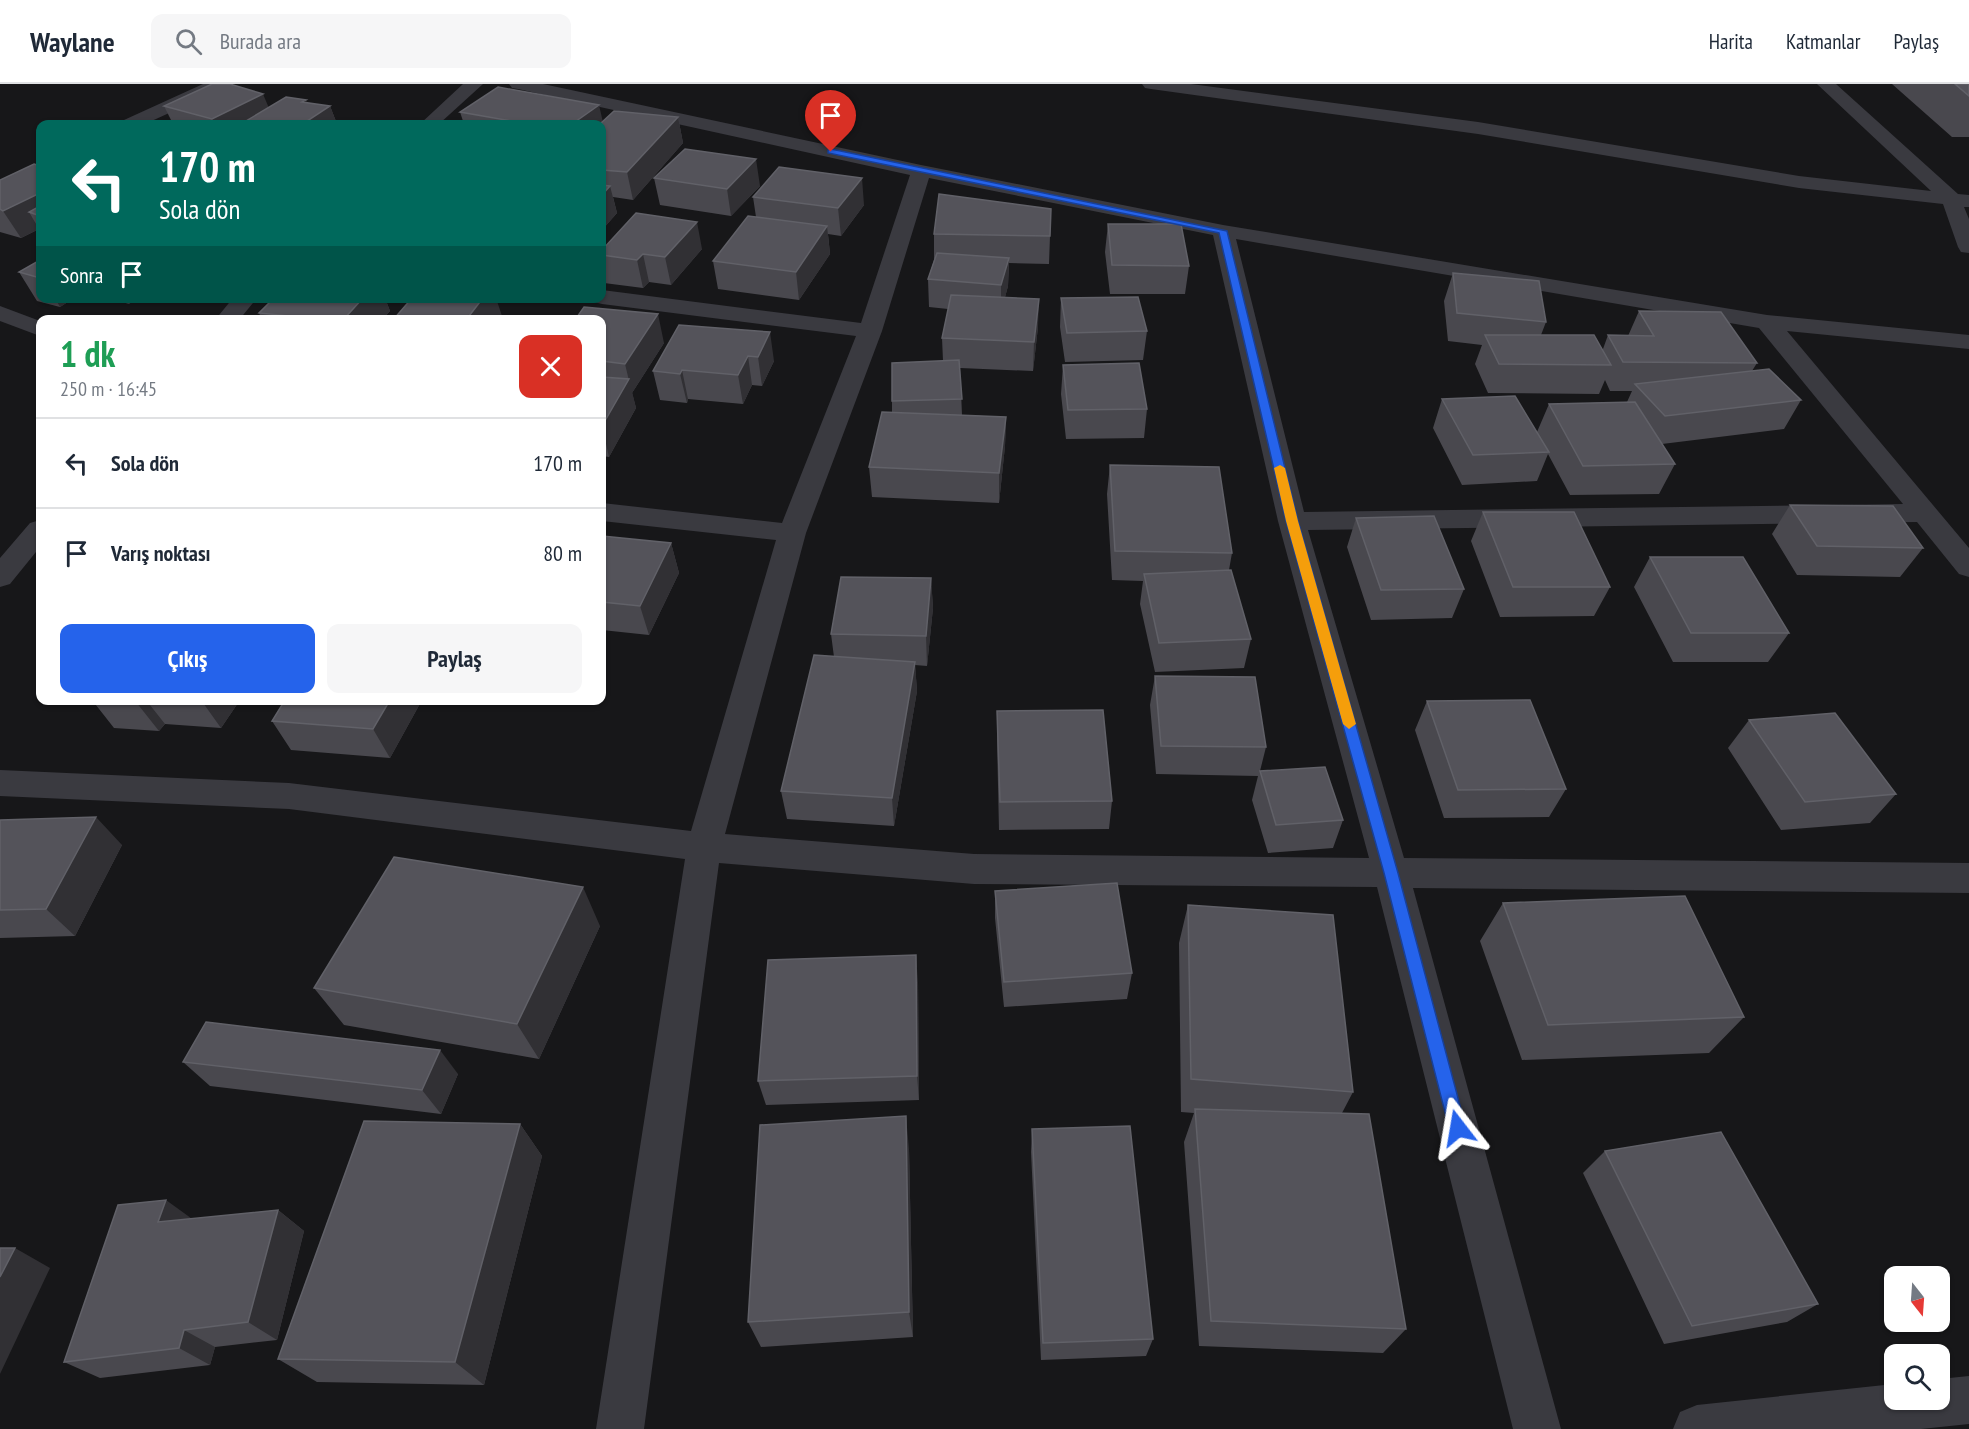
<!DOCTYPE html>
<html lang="tr">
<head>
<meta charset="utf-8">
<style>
	:root { --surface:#fff; --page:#f6f6f7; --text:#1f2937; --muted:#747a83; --line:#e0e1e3; --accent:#2563eb }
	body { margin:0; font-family:"PT Sans Narrow",sans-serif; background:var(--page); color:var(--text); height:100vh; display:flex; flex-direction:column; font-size:22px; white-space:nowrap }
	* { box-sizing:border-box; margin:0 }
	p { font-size:20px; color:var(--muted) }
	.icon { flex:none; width:33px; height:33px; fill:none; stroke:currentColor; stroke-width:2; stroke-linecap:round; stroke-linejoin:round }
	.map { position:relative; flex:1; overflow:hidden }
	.drawer { position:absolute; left:36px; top:231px; width:570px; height:390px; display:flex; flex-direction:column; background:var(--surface); border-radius:12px; box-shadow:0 2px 4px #0004 }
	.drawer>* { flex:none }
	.banner { position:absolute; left:36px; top:36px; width:570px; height:183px; border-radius:12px; box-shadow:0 2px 4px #0004; background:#00695c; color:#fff; overflow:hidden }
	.needle { width:39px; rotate:163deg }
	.controls { position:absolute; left:1884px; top:1182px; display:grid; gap:12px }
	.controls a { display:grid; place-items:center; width:66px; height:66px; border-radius:12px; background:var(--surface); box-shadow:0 2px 4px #0004; font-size:30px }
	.pin { position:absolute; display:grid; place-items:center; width:51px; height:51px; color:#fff; margin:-62px -26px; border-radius:50% 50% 50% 0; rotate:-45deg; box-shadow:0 0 6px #0007 }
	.pin .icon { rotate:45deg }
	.me { position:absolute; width:66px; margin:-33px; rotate:346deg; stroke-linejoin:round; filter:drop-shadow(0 0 4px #0008) }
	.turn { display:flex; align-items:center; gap:21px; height:126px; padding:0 24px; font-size:27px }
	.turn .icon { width:78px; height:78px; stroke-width:2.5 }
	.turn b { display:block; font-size:42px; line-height:51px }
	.then { display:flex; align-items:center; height:57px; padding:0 24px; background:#0003; gap:12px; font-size:22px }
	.round { display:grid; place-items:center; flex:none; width:63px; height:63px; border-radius:12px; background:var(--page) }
	.headline { display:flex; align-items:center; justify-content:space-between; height:102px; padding:0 24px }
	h1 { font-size:36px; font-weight:800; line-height:45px; color:#1e9e55 }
	.primary-button { display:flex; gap:12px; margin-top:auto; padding:12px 24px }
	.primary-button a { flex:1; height:69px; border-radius:12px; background:var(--accent); color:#fff; font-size:24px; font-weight:800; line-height:69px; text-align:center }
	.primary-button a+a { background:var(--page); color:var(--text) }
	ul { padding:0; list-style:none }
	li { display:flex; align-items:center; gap:18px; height:90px; padding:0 24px; border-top:2px solid var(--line) }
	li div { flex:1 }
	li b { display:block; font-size:22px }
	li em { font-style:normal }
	header { display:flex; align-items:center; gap:36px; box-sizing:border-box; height:84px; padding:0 30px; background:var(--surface); border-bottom:2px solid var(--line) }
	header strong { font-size:28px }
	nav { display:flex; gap:33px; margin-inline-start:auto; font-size:21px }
	.search { width:420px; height:54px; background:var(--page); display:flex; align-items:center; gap:15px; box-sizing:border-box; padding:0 21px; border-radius:12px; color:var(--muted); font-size:22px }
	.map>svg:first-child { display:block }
</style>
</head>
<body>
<header>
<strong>Waylane</strong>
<div class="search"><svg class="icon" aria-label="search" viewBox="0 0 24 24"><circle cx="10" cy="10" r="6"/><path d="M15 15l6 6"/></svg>Burada ara</div>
<nav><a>Harita</a><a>Katmanlar</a><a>Paylaş</a></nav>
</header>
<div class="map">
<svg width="1969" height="1345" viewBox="0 0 1969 1345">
	<rect width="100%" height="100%" fill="#171719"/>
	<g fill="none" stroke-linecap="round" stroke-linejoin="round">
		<path fill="#3a3a40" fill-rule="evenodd" d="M 203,0 L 227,0 L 224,4 L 145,40 L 122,40 L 124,36 Z
			M 463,0 L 483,0 L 439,40 L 420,40 Z
			M 509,0 L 543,0 L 921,81 L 1223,141 L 1767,231 L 1969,251 L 1969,265 L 1787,247 L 1969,464 L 1969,493 L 1959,490 L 1917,438 L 1308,446 L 1404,774 L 1969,779 L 1969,809 L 1413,804 L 1561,1345 L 1513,1345 L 1377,803 L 974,800 L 719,779 L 644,1345 L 596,1345 L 685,775 L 289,725 L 0,712 L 0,686 L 289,699 L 691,747 L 776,456 L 602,437 L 602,419 L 782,439 L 856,252 L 602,220 L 594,218 L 592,214 L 602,214 L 602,206 L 861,239 L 910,91 L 518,5 L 512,4 ZM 929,94 L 1213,151 L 1278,437 L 1369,774 L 974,770 L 725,750 L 806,449 L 882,247 ZM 1236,155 L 1759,244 L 1903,420 L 1304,428 Z
			M 1142,0 L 1191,0 L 1478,38 L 1799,92 L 1931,107 L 1817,0 L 1836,0 L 1958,110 L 1969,111 L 1969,123 L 1964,123 L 1969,135 L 1969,169 L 1961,168 L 1958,163 L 1943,120 L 1799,104 L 1478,50 L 1151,5 L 1145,4 Z
			M 233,214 L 257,214 L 239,236 L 215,236 Z
			M 0,222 L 40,237 L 40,252 L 0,237 Z
			M 40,436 L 40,463 L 10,500 L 0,503 L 0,474 L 30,439 Z
			M 1969,1292 L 1969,1340 L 1921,1345 L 1673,1345 L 1680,1328 L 1697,1321 L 1894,1300 L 1894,1316 L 1940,1316 L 1940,1295 Z"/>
	</g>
	<path fill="#49484e" d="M 1892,0 L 1969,0 L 1969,53 L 1952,53 Z
		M 307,19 L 330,22 L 337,40 L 173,40 L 164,22 L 269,23 Z
		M 460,28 L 603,38 L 678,33 L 683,59 L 633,116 L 613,113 L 617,129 L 602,146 L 602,40 L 464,40 Z
		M 40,82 L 40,147 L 39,145 L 21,154 L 0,148 L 0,96 Z
		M 654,94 L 760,102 L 731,132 L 660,121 Z
		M 753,113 L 864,121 L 841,152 L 828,150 L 830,170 L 799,216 L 718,205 L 713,177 L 756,133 Z
		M 1051,125 L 1049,180 L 1009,179 L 1008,202 L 1005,213 L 1038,243 L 1033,287 L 960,284 L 962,331 L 1006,333 L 1005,362 L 999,419 L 872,413 L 869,383 L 892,328 L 892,317 L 943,277 L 942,254 L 948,225 L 929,223 L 928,195 L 934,176 L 934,150 Z
		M 1108,140 L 1189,182 L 1185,210 L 1110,210 L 1105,168 Z
		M 702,165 L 671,201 L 649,198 L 643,204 L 604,199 L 602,189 L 602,166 Z
		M 40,176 L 40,214 L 74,214 L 60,223 L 37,217 L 19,188 Z
		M 1453,189 L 1546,238 L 1541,251 L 1603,265 L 1608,251 L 1628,252 L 1639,227 L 1757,279 L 1752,287 L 1801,316 L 1784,345 L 1662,360 L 1675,380 L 1659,410 L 1570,411 L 1548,370 L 1537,397 L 1462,401 L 1433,344 L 1442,315 L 1537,348 L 1549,320 L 1627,318 L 1632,307 L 1610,307 L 1605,296 L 1599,310 L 1488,309 L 1475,280 L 1482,261 L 1448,257 L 1444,217 Z
		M 109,214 L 137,214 L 129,220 Z
		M 274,214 L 385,214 L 390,227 L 382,236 L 262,236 L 259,229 Z
		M 1061,214 L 1147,247 L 1143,276 L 1065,278 L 1060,243 Z
		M 602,236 L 664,259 L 632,309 L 636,324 L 609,373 L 602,372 Z
		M 679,241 L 774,277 L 762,302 L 752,301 L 743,320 L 688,315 L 687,319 L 660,316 L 653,287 Z
		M 1063,281 L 1147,325 L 1144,354 L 1066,355 L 1061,310 Z
		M 1110,381 L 1232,469 L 1229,486 L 1251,555 L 1244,584 L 1155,588 L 1140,520 L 1143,497 L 1112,496 L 1107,410 Z
		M 1790,421 L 1923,464 L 1900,493 L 1797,491 L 1772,450 Z
		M 1483,428 L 1610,503 L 1594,532 L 1500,533 L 1471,457 Z
		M 1356,434 L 1464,505 L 1452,534 L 1371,536 L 1347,463 Z
		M 602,452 L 671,459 L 679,489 L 649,551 L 602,546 Z
		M 1650,473 L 1789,549 L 1768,578 L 1673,578 L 1634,503 Z
		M 931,494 L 933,524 L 927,582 L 915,581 L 917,607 L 894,742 L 787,735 L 781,707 L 834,573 L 831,550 Z
		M 1155,592 L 1266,663 L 1260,687 L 1343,736 L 1333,764 L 1268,769 L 1252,716 L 1258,692 L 1156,690 L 1150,621 Z
		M 92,616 L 240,616 L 221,644 L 165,640 L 159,647 L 114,644 Z
		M 285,616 L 422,616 L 390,674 L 291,666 L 272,637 Z
		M 1427,617 L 1566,705 L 1549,733 L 1444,734 L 1415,646 Z
		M 997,627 L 1112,717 L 1109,745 L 999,746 L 997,656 Z
		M 1749,636 L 1896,710 L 1870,739 L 1781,746 L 1728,664 Z
		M 0,736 L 122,761 L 75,852 L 0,854 Z
		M 995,807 L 1132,889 L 1127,915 L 1004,923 L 995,834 Z
		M 1503,819 L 1744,933 L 1709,969 L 1522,976 L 1480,857 Z
		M 1188,821 L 1353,1008 L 1342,1029 L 1406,1245 L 1383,1269 L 1199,1262 L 1184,1058 L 1194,1029 L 1181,1028 L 1179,859 Z
		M 600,842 L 539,975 L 344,941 L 314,904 Z
		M 918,898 L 919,1016 L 766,1021 L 758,997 Z
		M 183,978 L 458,990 L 441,1030 L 210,1002 Z
		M 520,1040 L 542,1072 L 484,1301 L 317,1298 L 278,1275 Z
		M 1032,1045 L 1153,1255 L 1146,1272 L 1041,1276 L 1031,1068 Z
		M 909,1065 L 913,1253 L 761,1263 L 748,1238 Z
		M 1605,1067 L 1818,1220 L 1787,1238 L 1664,1260 L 1583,1089 Z
		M 278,1126 L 304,1147 L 277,1256 L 215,1263 L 210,1281 L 100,1294 L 64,1278 L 192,1135 Z"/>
	<path fill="#313034" d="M 263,10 L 274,36 L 266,40 L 215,40 L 212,35 Z
		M 306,16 L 313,33 L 330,22 L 337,40 L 308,40 L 302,18 Z
		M 599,21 L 605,47 L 602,40 L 572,40 Z
		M 678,33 L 683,59 L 633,116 L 627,88 Z
		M 756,75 L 760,102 L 731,132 L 727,105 Z
		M 862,94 L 864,121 L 841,152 L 838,124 Z
		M 610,102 L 617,129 L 602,146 L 602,111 Z
		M 40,109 L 40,132 L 29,128 L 39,145 L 21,154 L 3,127 Z
		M 697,138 L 702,165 L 671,201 L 665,173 Z
		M 827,142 L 830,170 L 799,216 L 796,188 Z
		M 643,170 L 649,198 L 643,204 L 637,176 Z
		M 1009,174 L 1008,202 L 1001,229 L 1001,201 Z
		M 55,214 L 74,214 L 60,223 Z
		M 126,214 L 137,214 L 129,220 Z
		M 363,214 L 385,214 L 390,227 L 382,236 L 343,236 Z
		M 483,214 L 496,214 L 502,232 L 499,236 L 466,236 Z
		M 1039,215 L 1038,243 L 1033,287 L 1034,258 Z
		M 658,230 L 664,259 L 632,309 L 625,280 Z
		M 770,248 L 774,277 L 762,302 L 758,273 Z
		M 748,272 L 752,301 L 743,320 L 738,291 Z
		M 682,286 L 688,315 L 687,319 L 680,290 Z
		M 629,295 L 636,324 L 609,373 L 602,342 Z
		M 1006,333 L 1005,362 L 999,419 L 999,389 Z
		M 671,459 L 679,489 L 649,551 L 640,522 Z
		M 931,494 L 933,524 L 927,582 L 926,552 Z
		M 915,578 L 917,607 L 894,742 L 892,714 Z
		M 137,616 L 146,616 L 165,640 L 159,647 L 136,618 Z
		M 201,616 L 240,616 L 221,644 Z
		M 390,616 L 422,616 L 390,674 L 373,645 Z
		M 96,733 L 122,761 L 75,852 L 46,825 Z
		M 583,803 L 600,842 L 539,975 L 517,940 Z
		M 916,871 L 918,898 L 919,1016 L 917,992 Z
		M 440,966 L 458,990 L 441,1030 L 422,1006 Z
		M 906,1032 L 909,1065 L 913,1253 L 909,1228 Z
		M 520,1040 L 542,1072 L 484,1301 L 455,1278 Z
		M 166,1116 L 195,1137 L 158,1138 Z
		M 278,1126 L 304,1147 L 277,1256 L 248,1238 Z
		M 15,1164 L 50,1184 L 0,1290 L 0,1193 Z
		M 184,1246 L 215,1263 L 210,1281 L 179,1264 Z"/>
	<path fill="#54535a" stroke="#616168" stroke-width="1.5" d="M 212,0 L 230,0 L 263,10 L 212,35 L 164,22 Z
		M 1955,0 L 1969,0 L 1969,12 Z
		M 498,3 L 599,21 L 572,40 L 528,40 L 460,28 Z
		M 286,13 L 306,16 L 302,18 L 330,22 L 307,37 L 312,38 L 308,40 L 241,40 Z
		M 614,27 L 678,33 L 627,88 L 602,86 L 602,40 L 600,40 Z
		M 685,65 L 756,75 L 727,105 L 654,94 Z
		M 34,80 L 40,82 L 40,109 L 3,127 L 0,125 L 0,96 Z
		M 779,83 L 862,94 L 838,124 L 753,113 Z
		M 602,101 L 610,102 L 602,111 Z
		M 939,110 L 1051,125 L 1050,152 L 934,150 Z
		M 40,122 L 40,132 L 29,128 Z
		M 636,129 L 697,138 L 665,173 L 643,170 L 637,176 L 602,171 L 602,166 Z
		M 748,132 L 827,142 L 796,188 L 713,177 Z
		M 1108,140 L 1181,140 L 1189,182 L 1112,181 Z
		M 937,169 L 1009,174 L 1001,201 L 928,195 Z
		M 40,176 L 40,194 L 19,188 Z
		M 1453,189 L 1539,197 L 1546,238 L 1457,229 Z
		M 951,211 L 1039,215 L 1034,258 L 942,254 Z
		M 1138,213 L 1147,247 L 1067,249 L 1061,214 Z
		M 274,214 L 363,214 L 343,236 L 328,236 L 259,229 Z
		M 412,214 L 483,214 L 466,236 L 393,236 Z
		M 584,223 L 658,230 L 625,280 L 602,277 L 602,236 L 575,236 Z
		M 1639,227 L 1721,228 L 1757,279 L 1623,278 L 1608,251 L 1654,252 Z
		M 679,241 L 770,248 L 758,273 L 748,272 L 738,291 L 682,286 L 680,290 L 653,287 Z
		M 1485,251 L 1594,251 L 1611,281 L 1499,280 Z
		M 959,276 L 962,315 L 892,317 L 892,279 Z
		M 1139,279 L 1147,325 L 1068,326 L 1063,281 Z
		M 1769,285 L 1801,316 L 1665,332 L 1635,300 Z
		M 602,293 L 629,295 L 602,342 Z
		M 1515,312 L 1549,368 L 1473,371 L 1442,315 Z
		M 1635,318 L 1675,380 L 1583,382 L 1549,320 Z
		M 882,328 L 1006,333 L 999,389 L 869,383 Z
		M 1110,381 L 1219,383 L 1232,469 L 1115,467 Z
		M 1790,421 L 1893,422 L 1923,464 L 1817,462 Z
		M 1483,428 L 1574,428 L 1610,503 L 1513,503 Z
		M 1434,432 L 1464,505 L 1381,506 L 1356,434 Z
		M 602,452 L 671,459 L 640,522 L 602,518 Z
		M 1650,473 L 1743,473 L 1789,549 L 1691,549 Z
		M 1231,486 L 1251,555 L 1159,559 L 1144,490 Z
		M 841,493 L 931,494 L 926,552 L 831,550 Z
		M 814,571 L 915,578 L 892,714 L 781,707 Z
		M 1155,592 L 1255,593 L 1266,663 L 1161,662 Z
		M 114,616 L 137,616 L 136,618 Z
		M 285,616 L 390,616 L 373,645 L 272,637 Z
		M 1530,616 L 1566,705 L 1458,706 L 1427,617 Z
		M 1103,626 L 1112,717 L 1000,718 L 997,627 Z
		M 1835,629 L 1896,710 L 1805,718 L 1749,636 Z
		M 1325,683 L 1343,736 L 1276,741 L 1260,687 Z
		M 96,733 L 46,825 L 0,826 L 0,736 Z
		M 394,773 L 583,803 L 517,940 L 314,904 Z
		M 1117,799 L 1132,889 L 1004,898 L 995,807 Z
		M 1685,812 L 1744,933 L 1548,941 L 1503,819 Z
		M 1188,821 L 1333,831 L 1353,1008 L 1191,995 Z
		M 916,871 L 917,992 L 758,997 L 768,876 Z
		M 206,938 L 440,966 L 422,1006 L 183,978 Z
		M 1195,1025 L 1369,1030 L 1406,1245 L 1211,1237 Z
		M 906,1032 L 909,1228 L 748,1238 L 760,1041 Z
		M 364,1037 L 520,1040 L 455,1278 L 278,1275 Z
		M 1130,1042 L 1153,1255 L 1043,1259 L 1032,1045 Z
		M 1721,1048 L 1818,1220 L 1692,1242 L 1605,1067 Z
		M 166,1116 L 158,1138 L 278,1126 L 248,1238 L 184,1246 L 179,1264 L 64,1278 L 118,1121 Z
		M 0,1164 L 15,1164 L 0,1193 Z"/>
	<path fill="#2563eb" stroke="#184099" stroke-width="1.5" d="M 831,65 L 1227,147 L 1298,437 L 1398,789 L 1466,1044 L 1464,1050 L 1458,1052 L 1452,1050 L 1449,1044 L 1384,789 L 1286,437 L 1219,149 L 828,69 L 828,66 Z"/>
	<path fill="#f59e0b" d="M 1280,381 L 1285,384 L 1298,437 L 1356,640 L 1349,645 L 1343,640 L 1286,437 L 1274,384 Z"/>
</svg>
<div class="controls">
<a><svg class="needle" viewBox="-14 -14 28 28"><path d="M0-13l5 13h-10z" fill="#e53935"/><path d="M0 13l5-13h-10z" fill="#747a83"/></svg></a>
<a><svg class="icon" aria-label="search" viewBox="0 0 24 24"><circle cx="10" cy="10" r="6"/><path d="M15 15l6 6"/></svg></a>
</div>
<div class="pin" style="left:831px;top:68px;background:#d93025"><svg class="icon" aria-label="arrive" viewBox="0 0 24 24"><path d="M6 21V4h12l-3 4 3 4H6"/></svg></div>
<svg class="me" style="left:1458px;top:1044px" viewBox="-20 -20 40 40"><path d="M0-17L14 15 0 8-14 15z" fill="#2563eb" stroke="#fff" stroke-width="4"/></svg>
<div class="banner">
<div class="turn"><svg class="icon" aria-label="left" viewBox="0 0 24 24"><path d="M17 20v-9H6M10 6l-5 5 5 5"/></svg><div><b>170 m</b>Sola dön</div></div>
<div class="then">Sonra<svg class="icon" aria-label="arrive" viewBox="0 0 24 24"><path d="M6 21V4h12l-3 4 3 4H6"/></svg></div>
</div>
<section class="drawer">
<div class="headline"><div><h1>1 dk</h1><p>250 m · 16:45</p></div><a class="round" style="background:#d93025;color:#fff"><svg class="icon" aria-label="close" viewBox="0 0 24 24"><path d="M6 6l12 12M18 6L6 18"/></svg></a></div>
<ul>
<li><svg class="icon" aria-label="left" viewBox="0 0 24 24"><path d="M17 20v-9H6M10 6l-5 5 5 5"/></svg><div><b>Sola dön</b></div><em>170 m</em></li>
<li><svg class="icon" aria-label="arrive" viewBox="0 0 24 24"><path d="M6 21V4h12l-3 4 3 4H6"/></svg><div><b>Varış noktası</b></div><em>80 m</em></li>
</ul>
<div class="primary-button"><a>Çıkış</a><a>Paylaş</a></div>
</section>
</div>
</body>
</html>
